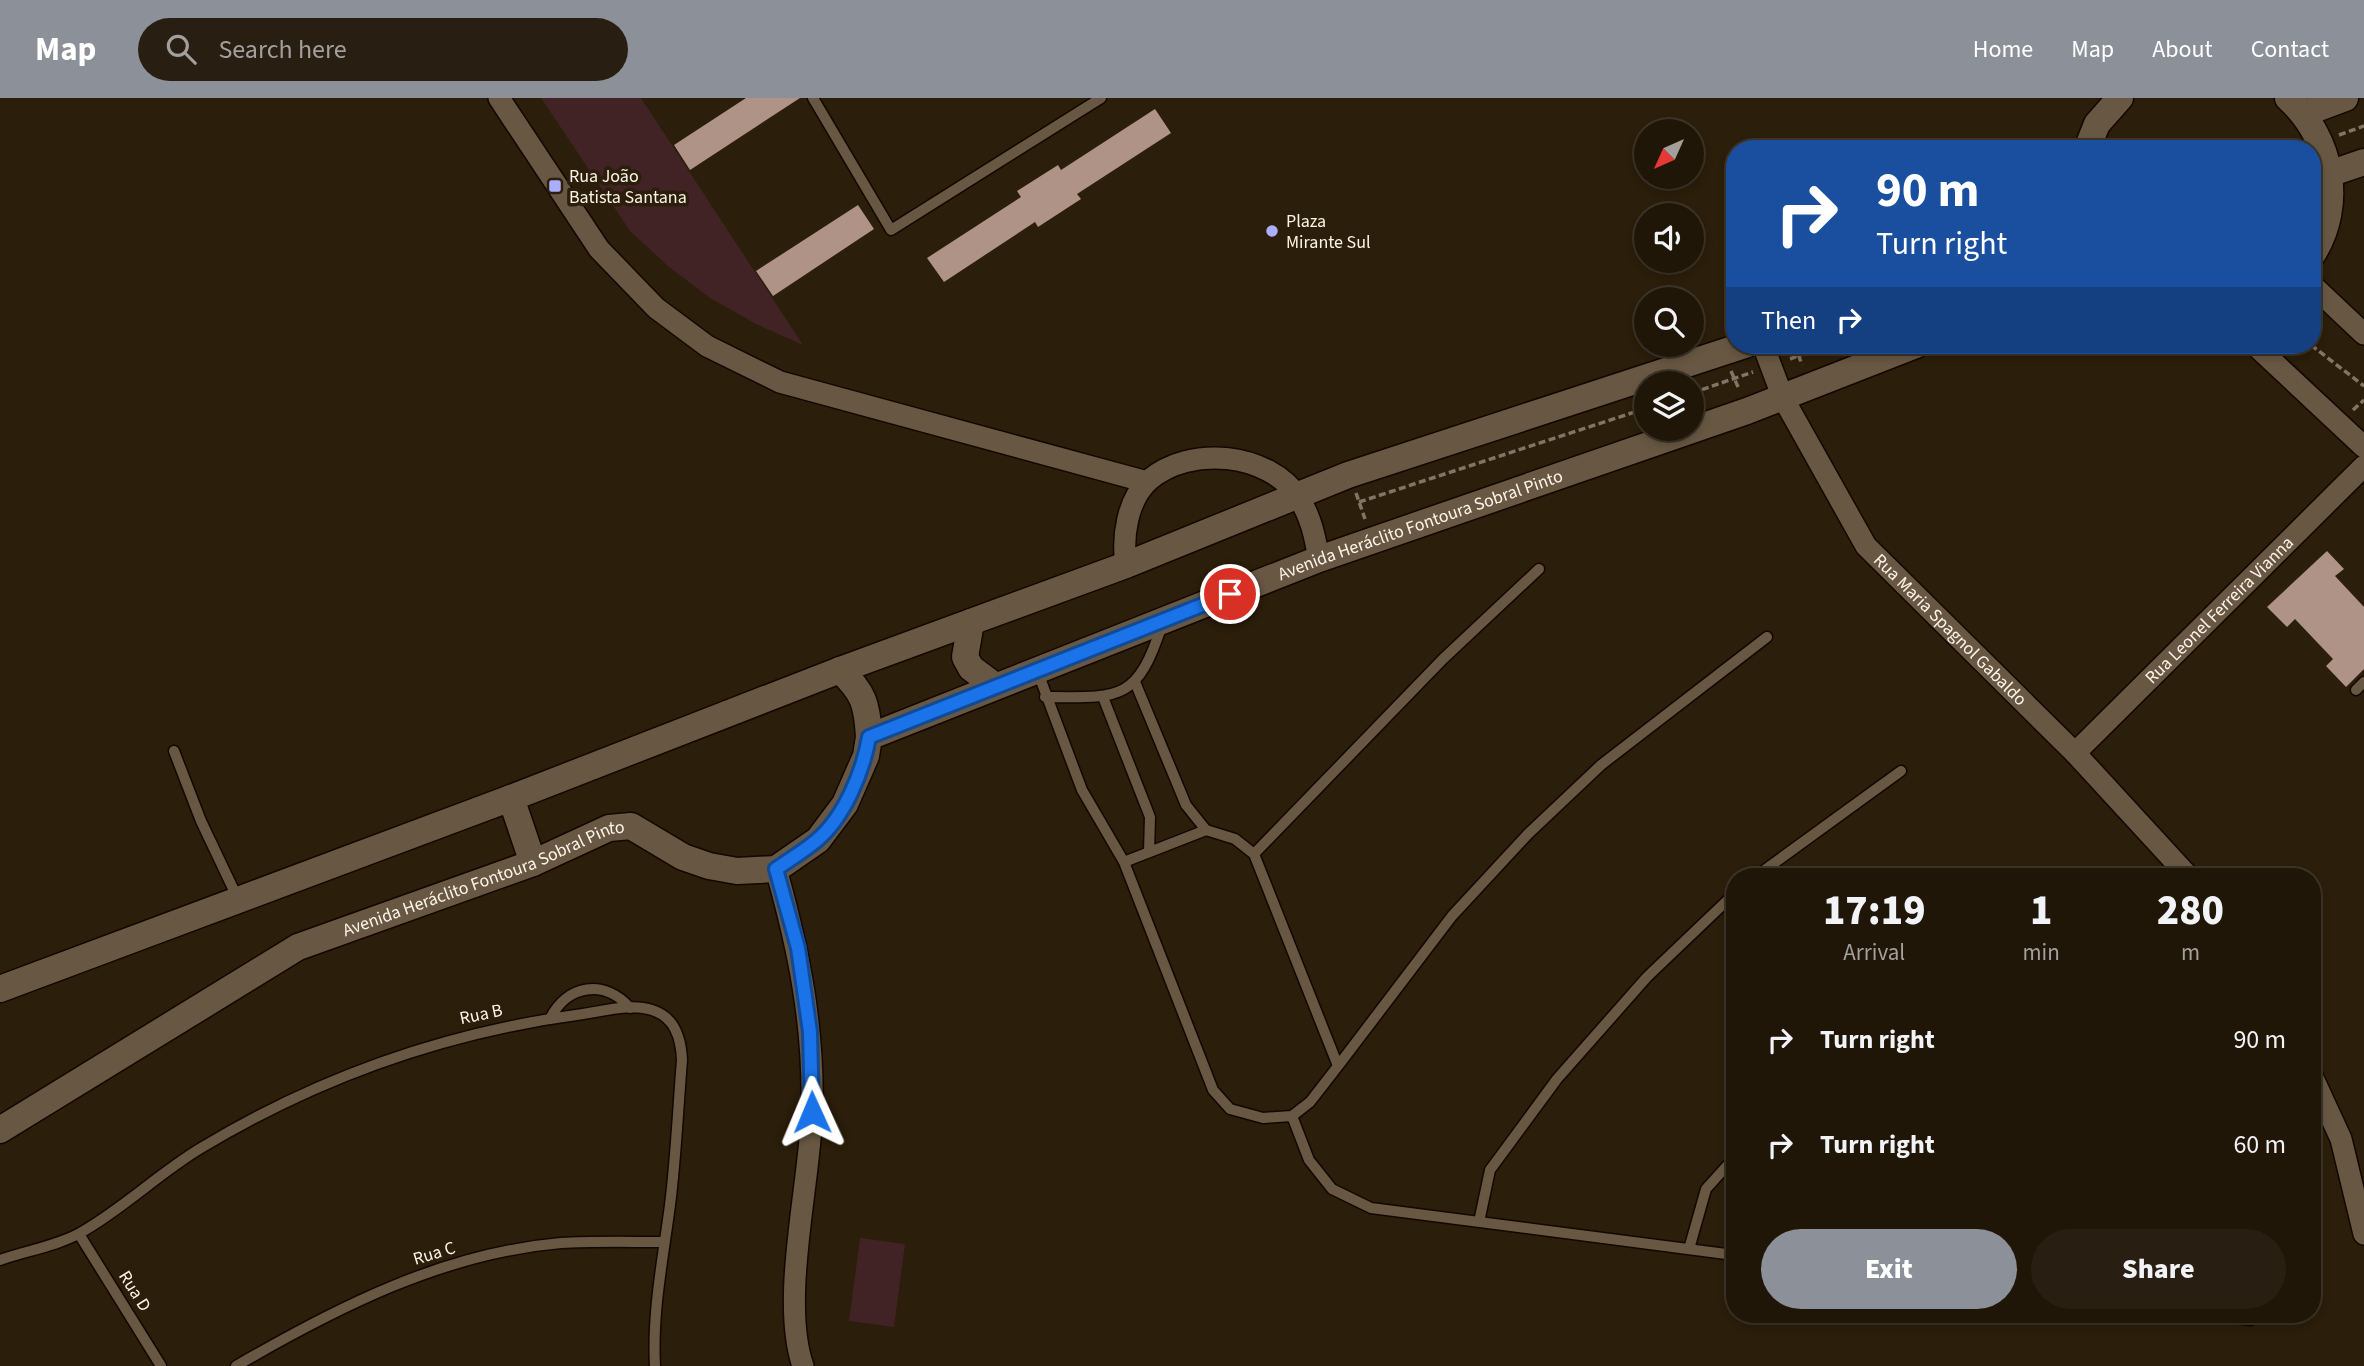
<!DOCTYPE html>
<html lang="en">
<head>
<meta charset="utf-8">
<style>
	:root { --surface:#201608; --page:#281f12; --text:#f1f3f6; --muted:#a29f9c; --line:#3d3529; --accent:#8c9099 }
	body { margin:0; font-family:"Source Sans 3",sans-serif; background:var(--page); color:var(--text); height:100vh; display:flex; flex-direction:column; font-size:26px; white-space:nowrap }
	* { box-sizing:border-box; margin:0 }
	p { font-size:23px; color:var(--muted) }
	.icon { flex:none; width:38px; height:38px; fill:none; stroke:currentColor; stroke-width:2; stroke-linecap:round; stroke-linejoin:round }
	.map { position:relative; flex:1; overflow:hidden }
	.panel { position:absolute; left:1726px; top:770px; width:595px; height:455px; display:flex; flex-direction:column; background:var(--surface); border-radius:28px; box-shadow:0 4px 10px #0003,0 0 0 2px var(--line) }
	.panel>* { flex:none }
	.top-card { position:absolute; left:1726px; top:42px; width:595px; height:214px; border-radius:28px; box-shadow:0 4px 10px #0003,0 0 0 2px var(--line); background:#1a4fa0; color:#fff; overflow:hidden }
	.needle { width:46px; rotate:225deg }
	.tools { position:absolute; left:1634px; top:21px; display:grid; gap:14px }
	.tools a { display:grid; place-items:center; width:70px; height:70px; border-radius:50%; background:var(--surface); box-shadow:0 4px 10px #0003,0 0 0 2px var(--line); font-size:35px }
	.pin { position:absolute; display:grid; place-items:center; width:60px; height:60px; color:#fff; margin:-30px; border:4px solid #fff; border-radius:50%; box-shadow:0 2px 7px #0007 }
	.me { position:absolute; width:77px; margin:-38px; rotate:359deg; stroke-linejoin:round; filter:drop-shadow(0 0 5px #0008) }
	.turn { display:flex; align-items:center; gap:24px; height:147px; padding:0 35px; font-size:32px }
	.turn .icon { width:91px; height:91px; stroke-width:2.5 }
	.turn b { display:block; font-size:49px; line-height:60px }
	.then { display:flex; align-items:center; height:66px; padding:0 35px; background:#0003; gap:14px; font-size:26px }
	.eta { display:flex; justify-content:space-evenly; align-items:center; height:119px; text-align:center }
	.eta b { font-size:42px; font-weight:800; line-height:49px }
	.primary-button { display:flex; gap:14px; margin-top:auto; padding:14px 35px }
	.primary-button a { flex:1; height:80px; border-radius:42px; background:var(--accent); color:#fff; font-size:28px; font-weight:800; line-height:80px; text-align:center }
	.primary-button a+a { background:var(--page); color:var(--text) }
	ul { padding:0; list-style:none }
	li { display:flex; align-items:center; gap:21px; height:105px; padding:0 35px }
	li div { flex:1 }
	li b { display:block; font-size:26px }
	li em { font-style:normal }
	header { display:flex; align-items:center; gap:42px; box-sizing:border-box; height:98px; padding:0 35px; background:var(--accent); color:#fff }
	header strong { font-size:33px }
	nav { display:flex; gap:38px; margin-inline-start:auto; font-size:24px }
	.search { width:490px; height:63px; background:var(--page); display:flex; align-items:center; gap:18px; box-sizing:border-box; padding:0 24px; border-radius:38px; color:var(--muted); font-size:26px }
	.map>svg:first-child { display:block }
</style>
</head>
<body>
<header>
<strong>Map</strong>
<div class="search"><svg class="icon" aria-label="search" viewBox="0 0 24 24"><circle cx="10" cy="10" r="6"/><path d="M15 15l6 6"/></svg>Search here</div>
<nav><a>Home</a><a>Map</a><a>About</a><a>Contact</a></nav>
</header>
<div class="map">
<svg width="2364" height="1268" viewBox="0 0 2364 1268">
	<rect width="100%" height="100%" fill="#2b1e0a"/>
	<path fill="#412225" d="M 541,0 L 641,0 L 803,247 L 756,226 L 710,200 L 669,169 L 630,133 Z
		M 860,1140 L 905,1146 L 894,1229 L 849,1223 Z"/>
	<path fill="#af9387" d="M 746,0 L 800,0 L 690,72 L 674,47 Z
		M 1155,11 L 1171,35 L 1077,96 L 1081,101 L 1038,129 L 1035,124 L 944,184 L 927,160 L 1021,99 L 1017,93 L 1058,67 L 1061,72 Z
		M 858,107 L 874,131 L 773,198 L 756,173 Z
		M 2327,453 L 2344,471 L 2335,478 L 2364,509 L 2364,571 L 2346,589 L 2326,568 L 2333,561 L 2295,521 L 2287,529 L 2267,509 Z"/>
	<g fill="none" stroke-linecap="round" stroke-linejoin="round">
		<g stroke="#130700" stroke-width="13">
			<path id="service" d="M 813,0 L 891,132 L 1101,0
				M 1037,572 L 1082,692 L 1124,764 L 1213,992 L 1230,1011 L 1263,1020 L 1292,1018 L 1310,1004 L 1338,968 L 1254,756 L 1235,741 L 1206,732 L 1124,764
				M 1135,584 L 1186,707 L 1206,732
				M 2356,592 L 2364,584
				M 1045,599 C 1121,600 1137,603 1162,527
				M 1103,599 L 1150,719 L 1149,754
				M 174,653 L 201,723 L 238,801
				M 1254,756 L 1443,561 L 1539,471
				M 1755,779 L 1901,673
				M 550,921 C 567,886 605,881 630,910
				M 1338,968 L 1452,818 L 1528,736 L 1601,667 L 1767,539
				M 1292,1018 L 1309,1062 L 1332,1091 L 1371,1110 L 1734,1157
				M 1479,1124 L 1490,1072 L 1557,981 L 1647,879 L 1734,796
				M 79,1136 L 161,1268
				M 1689,1151 L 1706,1091 L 1734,1060
				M 0,1162 C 25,1153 57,1148 80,1135 C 123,1111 159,1075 201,1050 C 319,979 447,934 583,916 C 604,913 631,905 652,912 C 675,919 681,940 682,962 C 678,1010 676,1059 670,1107 C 663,1161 652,1214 655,1268
				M 2202,1216 L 2251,1222 L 2261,1216
				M 236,1268 C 336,1210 443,1155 561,1145 C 594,1143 629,1144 662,1144"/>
		</g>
		<g stroke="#130700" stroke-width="24">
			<g id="minor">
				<path d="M 499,0 L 599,151 L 656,210 L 707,248 L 780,284 L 1147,384"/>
				<path d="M 2312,187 L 2364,236"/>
				<path id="s1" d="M 1763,247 L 1783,300 L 1866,448 L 2075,655 L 2189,779"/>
				<path d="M 2255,247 L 2364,349"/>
				<path d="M 1126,467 C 1122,439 1127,402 1149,382 C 1190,347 1268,354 1299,400 C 1311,419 1315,439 1319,461"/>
				<path id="s2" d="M 2075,655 L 2364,368"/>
				<path d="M 776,771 C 799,853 814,927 812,1013 C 810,1085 780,1202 803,1268"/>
				<path d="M 2312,978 L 2341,1041 L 2364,1136"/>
			</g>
		</g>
		<g stroke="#130700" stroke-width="29">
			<g id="tertiary">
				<path d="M 2288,0 C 2331,40 2345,106 2312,157"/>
				<path d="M 2305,15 L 2345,0"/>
				<path d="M 2087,51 L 2097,26 L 2120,0"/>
				<path d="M 2329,76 L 2364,64"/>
				<path d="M 971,524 L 965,559 L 971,570 L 995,588"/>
				<path d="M 840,572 C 864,595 867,606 869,639"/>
				<path d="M 511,700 L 533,765"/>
				<path d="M 0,891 L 511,700 L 840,572 L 1126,467 L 1348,377 L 1745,247"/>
				<path id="s3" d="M 0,1032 L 298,849 L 533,765 L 609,730 L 631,728 L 683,759 L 709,768 L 737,773 L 776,771 L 818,742 L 845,706 L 866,658 L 869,639 L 1319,461 L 1747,313 L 1916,247"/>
			</g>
		</g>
		<path stroke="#817564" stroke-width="3.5" stroke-dasharray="7 3.5" stroke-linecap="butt" d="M 2339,37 L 2364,28
			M 1795,247 L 1802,267
			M 2311,247 L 2364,288
			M 1790,261 L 1826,247
			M 1731,273 L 1739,291
			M 1692,295 L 1753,274
			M 2353,312 L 2364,302
			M 1356,395 L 1365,421
			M 1359,404 L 1647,310"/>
		<use href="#service" stroke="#685843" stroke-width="10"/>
		<use href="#minor" stroke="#685843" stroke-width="21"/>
		<use href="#tertiary" stroke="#685843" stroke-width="26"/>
	</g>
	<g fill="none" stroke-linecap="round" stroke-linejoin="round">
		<g stroke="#114b97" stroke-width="18">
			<path id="route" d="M 812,1014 L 810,934 L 798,850 L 776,771 C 789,762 804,753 816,743 C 844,720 863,674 869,639 L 1230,496"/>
		</g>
		<use href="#route" stroke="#1a73e8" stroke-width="12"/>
	</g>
	<g fill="#abaffb" stroke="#2b1e0a" stroke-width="2.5">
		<rect x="548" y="81" width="14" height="14" rx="3.5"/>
		<circle cx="1272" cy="133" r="7"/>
	</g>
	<g text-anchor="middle" stroke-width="7" stroke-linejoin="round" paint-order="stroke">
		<g font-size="18" fill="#fdf4e7" stroke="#2b1e0a" text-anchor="start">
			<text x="569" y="84">Rua João<tspan x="569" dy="21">Batista Santana</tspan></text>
			<text x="1286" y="129">Plaza<tspan x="1286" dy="21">Mirante Sul</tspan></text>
		</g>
		<g font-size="18" fill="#fdf4e7" stroke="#2b1e0a">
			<text dy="6" stroke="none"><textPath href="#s3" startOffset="1619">Avenida Heráclito Fontoura Sobral Pinto</textPath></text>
			<text dy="6" stroke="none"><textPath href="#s2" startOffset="203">Rua Leonel Ferreira Vianna</textPath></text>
			<text dy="6" stroke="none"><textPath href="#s1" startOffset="345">Rua Maria Spagnol Gabaldo</textPath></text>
			<text dy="6" stroke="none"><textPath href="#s3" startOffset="548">Avenida Heráclito Fontoura Sobral Pinto</textPath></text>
			<text transform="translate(481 916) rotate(-12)" y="6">Rua B</text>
			<text transform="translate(434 1155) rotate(-17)" y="6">Rua C</text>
			<text transform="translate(135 1193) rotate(58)" y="6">Rua D</text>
		</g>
	</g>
</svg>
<div class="tools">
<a><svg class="needle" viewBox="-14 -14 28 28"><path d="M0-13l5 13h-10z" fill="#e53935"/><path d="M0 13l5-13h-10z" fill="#a29f9c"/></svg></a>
<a><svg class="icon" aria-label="sound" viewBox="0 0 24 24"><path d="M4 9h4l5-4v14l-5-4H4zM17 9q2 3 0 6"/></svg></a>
<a><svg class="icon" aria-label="search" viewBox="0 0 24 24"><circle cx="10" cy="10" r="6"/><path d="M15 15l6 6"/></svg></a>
<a><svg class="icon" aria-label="layers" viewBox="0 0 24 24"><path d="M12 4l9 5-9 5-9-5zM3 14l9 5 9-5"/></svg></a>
</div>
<div class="pin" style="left:1230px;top:496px;background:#d93025"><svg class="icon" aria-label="arrive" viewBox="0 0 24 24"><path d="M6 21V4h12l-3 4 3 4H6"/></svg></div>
<svg class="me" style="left:812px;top:1014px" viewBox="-20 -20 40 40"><path d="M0-17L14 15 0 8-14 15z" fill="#1a73e8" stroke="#fff" stroke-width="4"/></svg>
<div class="top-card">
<div class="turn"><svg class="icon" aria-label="right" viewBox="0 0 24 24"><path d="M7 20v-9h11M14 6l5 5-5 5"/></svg><div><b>90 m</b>Turn right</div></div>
<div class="then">Then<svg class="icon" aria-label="right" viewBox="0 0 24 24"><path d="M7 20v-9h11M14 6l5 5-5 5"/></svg></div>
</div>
<section class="panel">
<div class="eta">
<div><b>17:19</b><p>Arrival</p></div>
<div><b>1</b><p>min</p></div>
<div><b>280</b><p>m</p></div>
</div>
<ul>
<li><svg class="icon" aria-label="right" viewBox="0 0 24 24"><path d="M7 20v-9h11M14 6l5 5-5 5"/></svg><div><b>Turn right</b></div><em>90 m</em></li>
<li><svg class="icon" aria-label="right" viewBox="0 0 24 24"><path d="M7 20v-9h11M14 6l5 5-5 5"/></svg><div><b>Turn right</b></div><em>60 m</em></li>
</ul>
<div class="primary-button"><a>Exit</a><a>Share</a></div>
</section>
</div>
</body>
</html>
